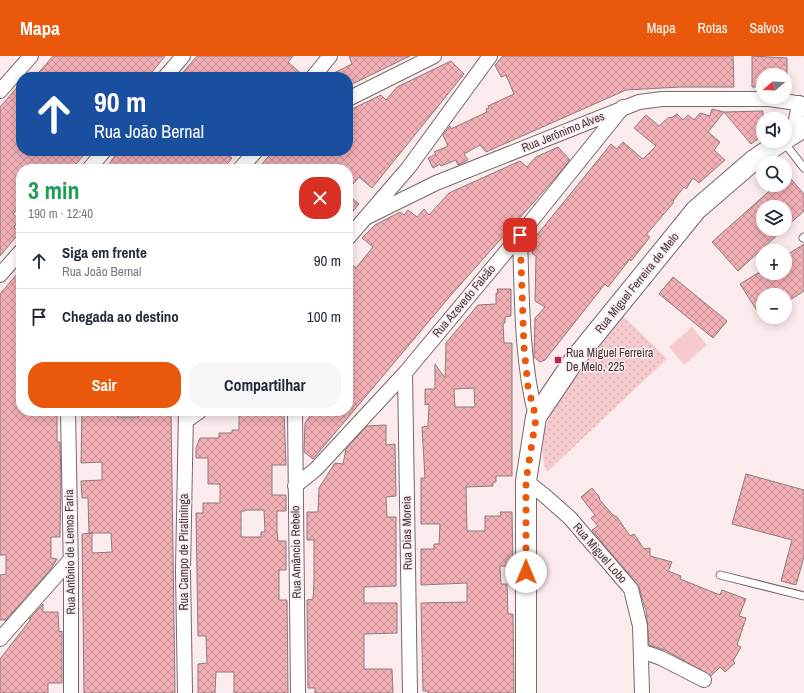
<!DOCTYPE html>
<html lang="pt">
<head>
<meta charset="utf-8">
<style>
	:root { --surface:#fff; --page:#f6f6f7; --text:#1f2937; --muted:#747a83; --line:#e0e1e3; --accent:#ea580c }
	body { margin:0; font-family:"Archivo Narrow",sans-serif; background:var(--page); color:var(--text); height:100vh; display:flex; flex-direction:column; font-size:15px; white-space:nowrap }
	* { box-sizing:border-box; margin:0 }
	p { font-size:13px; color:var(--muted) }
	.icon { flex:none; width:22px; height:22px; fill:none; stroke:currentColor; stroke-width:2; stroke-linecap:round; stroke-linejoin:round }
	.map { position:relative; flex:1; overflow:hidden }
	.panel { position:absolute; left:16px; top:108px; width:337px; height:252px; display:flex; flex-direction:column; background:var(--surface); border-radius:16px; box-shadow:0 2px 10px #0003 }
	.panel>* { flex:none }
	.hud { position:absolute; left:16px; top:16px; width:337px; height:84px; border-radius:16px; box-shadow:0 2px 10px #0003; background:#1a4fa0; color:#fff; overflow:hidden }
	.needle { width:26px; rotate:251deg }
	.tools { position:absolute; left:756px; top:12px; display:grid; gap:8px }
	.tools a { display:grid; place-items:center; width:36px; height:36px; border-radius:50%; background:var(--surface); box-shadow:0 2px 10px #0003; font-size:20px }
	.pin { position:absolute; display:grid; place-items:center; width:34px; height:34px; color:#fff; margin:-17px; border-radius:8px; box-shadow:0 2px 6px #0006 }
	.me { position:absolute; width:44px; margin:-22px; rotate:0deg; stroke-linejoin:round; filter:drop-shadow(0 0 3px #0008) }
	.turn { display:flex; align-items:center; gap:14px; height:84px; padding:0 12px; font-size:18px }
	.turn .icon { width:52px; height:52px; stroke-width:2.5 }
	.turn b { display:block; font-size:28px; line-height:34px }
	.round { display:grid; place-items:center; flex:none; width:42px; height:42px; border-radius:16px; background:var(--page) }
	.overview { display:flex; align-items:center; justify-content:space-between; height:68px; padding:0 12px }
	h1 { font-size:24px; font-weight:800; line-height:30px; color:#1e9e55 }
	.cta { display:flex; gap:8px; margin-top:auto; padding:8px 12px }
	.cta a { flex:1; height:46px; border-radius:16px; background:var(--accent); color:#fff; font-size:16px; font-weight:800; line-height:46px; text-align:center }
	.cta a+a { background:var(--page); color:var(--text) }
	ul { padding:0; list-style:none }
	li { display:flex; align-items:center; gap:12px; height:56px; padding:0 12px; border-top:1px solid var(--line) }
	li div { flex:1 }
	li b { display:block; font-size:15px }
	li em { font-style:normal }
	header { display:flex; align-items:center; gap:24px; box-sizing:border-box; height:56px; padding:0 20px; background:var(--accent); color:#fff }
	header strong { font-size:19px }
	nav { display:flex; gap:22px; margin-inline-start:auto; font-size:14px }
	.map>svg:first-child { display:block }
</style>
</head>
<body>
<header>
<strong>Mapa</strong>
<nav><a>Mapa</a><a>Rotas</a><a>Salvos</a></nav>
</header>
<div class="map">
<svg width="804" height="637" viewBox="0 0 804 637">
	<defs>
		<pattern id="park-dots" width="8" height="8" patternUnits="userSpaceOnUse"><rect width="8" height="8" fill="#f6cbcf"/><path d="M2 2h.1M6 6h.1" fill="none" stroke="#d4afb3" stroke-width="1.8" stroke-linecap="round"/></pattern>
		<pattern id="building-cross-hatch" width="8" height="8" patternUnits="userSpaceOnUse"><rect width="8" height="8" fill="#f2afb6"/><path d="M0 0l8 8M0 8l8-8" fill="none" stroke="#c68f95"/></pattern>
	</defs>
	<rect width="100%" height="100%" fill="#fcebec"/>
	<path fill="url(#park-dots)" d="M 623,260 L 667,303 L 547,416 C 537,393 545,370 555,348 Z"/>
	<path fill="#f6cbcf" d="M 692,271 L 707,289 L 684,309 L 669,291 Z"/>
	<path fill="url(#building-cross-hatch)" stroke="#8c7d7e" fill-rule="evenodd" d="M 53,0 L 165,0 L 148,21 L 35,21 Z
		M 197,0 L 293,0 L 288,6 L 305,21 L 179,21 Z
		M 349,0 L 410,0 L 348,30 L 348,21 L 326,21 L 352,8 Z
		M 503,0 L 733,0 L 734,31 L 680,31 L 626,34 L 486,96 L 480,89 L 464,98 L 468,104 L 458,109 L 456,104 L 441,110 L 440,108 L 433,112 L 428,102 L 436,98 L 434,96 L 448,90 L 443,79 L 450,70 L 451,73 L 487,56 L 486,53 L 489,52 L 488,50 L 514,38 L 506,19 L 501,21 L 495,9 Z
		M 752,0 L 787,2 L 787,19 L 763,19 L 763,31 L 752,31 Z
		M 451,5 L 464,18 L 372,132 L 359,121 L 348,134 L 348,113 L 258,113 L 273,95 L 348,95 L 348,55 L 381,39 L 386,44 L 397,31 Z
		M 21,27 L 21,95 L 87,95 L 72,113 L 21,113 L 21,148 L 13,158 L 20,164 L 14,171 L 20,176 L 0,200 L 0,51 Z
		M 712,53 L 724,56 L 708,76 L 720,86 L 714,94 L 725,104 L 699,127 L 693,122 L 686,133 L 684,131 L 673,145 L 674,146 L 646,179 L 650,181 L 631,205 L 630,203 L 608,231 L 605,228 L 545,304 L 540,306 L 534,301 L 534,298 L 535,262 L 545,251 L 535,245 L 536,200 L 532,197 L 537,179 L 611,88 L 617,93 L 623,86 L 643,103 L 656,90 L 634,72 L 646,59 L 659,70 L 669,61 L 671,62 L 677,58 L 683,64 L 688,59 L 694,64 L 700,57 L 710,60 Z
		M 763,55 L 763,79 L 751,88 L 724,56 Z
		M 558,91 L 570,104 L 557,120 L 451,239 L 313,403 L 304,396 L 305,367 L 314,355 L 348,355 L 348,205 L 356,212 L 373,191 L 362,182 L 375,169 L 400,156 L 404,159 L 408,154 L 417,161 L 424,153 L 429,159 L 449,137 L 520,105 L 527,111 L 536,101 Z
		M 118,95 L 223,95 L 232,102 L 223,113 L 106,113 Z
		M 785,116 L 804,138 L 804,155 L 785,172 L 785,151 L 763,151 L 763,173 L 784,173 L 738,215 L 712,186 L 776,129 L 785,129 Z
		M 348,139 L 359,148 L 348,161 Z
		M 804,188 L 804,235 L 785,247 L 785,239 L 763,239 L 763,264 L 740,228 L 758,217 L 785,217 L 785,200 Z
		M 17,218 L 17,234 L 21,233 L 21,355 L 57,355 L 57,386 L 60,386 L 61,425 L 60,481 L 51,481 L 51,502 L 57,503 L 51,513 L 6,564 L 0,564 L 0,519 L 6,518 L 6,499 L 0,499 L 0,238 Z
		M 673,221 L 727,265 L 713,282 L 659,238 Z
		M 497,233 L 511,233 L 511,260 L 505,261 L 505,267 L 503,267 L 504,287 L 512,287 L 512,420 L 496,420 L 496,426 L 493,426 L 493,430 L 466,431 L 467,475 L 485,475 L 485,460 L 501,460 L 500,456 L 512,456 L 513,510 L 500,510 L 501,528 L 507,528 L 508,558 L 513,558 L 514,637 L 428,637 L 428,635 L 423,635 L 421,547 L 467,546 L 467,527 L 421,529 L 421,493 L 434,493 L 434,488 L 439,488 L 440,468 L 421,468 L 421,422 L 425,422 L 422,371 L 428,370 L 429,348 L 425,349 L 425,333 L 435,333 L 435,308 L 445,322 L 446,287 L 478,249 L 496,248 L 496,237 L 498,237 ZM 474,332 L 475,351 L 455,351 L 454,333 Z
		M 82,355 L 118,355 L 118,361 L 138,361 L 138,355 L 171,355 L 175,637 L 84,637 L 82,478 L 92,477 L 92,497 L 112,496 L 111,477 L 89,477 L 88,442 L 82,442 L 81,425 L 102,424 L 102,406 L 81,407 Z
		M 239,355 L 284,355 L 286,409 L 272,409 L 272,439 L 286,439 L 286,455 L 277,455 L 277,476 L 278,485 L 286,485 L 286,514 L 279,514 L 279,544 L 287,544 L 288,637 L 234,637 L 234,616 L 216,616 L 215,637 L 198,637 L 198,608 L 207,607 L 206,580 L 198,580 L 196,457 L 203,457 L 203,447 L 220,447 L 220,428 L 208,428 L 208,402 L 196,402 L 196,392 L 200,382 L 219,382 L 219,377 L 232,377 L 232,374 L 239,374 ZM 245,454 L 264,454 L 265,476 L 261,476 L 261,481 L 241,481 L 241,455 L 245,455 Z
		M 386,369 L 386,389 L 395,388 L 396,440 L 386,441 L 387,461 L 396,461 L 396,530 L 364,531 L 364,547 L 397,547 L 397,577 L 364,578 L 364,613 L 392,613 L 393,637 L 315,637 L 315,632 L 308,632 L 307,544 L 313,543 L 314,525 L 314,484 L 307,484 L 307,456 L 318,456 L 319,432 L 335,407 L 343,408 L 346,393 L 367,370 Z
		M 746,418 L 804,434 L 804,501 L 796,529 L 781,525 L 792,484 L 732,468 Z
		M 592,432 L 600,442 L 599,443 L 613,459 L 617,461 L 630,480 L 634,478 L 644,493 L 650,492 L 650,500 L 672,506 L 668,515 L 681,520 L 680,523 L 720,539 L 722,534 L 746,543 L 739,560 L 746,562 L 737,589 L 741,591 L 733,605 L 735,607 L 725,616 L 720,611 L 711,620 L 665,594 L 649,589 L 646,553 L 645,552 L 639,531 L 592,474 L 598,470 L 591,462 L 595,459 L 581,441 Z
		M 43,548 L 43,556 L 58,556 L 59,576 L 62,575 L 62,627 L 48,627 L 48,637 L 0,637 L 0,603 L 31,563 L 29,563 Z"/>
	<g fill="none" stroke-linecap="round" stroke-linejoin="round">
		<g stroke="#77696a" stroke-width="9">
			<path id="lane" d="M 783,85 L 804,112
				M 803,182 L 804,181
				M 720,519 L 804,540"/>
		</g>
		<g stroke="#77696a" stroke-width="16">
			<path id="street" d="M 165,21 L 183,0
				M 313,21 L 330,0
				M 0,35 L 31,0
				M 348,43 L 434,0
				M 794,76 L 799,47
				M 89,113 L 104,95
				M 240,113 L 256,95
				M 365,162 L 436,127 L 639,46 L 662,43 L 769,43 L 804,48
				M 520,179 C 522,240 521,302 536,361
				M 348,182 L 409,111 L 490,0
				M 0,219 L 21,195
				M 405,317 L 410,637
				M 68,355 L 71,517 L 71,637
				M 295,355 L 298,637
				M 186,365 L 200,355
				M 526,425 L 544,439 L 570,462 L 631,533 L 640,570 L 642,636
				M 295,430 L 316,413 L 405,317 L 520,179 L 623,51
				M 0,583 L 71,503
				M 641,595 L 661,602 L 704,624
				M 185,637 L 183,515 L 186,355"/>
		</g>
		<g stroke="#77696a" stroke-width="22">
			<path id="secondary" d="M 785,83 L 804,71
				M 526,637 L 526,425 L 536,361 L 575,303 L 696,154 L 754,104 L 782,85"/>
		</g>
		<use href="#lane" stroke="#fff" stroke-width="7"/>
		<use href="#street" stroke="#fff" stroke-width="14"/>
		<use href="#secondary" stroke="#fff" stroke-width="20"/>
	</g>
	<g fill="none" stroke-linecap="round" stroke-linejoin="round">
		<path stroke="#ea580c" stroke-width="7" stroke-dasharray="0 12.6" d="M 520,179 L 524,291 L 528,331 L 536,362 L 526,425 L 526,516"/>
	</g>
	<rect fill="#b7264b" stroke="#fcebec" stroke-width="1.5" x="554" y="300" width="8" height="8" rx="2"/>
	<g text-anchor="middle" stroke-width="3" stroke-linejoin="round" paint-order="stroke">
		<g font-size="12" fill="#413a3b" stroke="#fcebec">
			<text transform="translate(563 76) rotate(-22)" y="4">Rua Jerônimo Alves</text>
			<text transform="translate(637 227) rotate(-51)" y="4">Rua Miguel Ferreira de Melo</text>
			<text transform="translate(464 245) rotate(-50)" y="4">Rua Azevedo Falcão</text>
			<text transform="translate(407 477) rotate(-91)" y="4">Rua Dias Moreia</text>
			<text transform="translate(70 496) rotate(-91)" y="4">Rua Antônio de Lemos Faria</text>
			<text transform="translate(184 496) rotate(-90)" y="4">Rua Campo de Piratininga</text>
			<text transform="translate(296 496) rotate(-91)" y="4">Rua Amâncio Rebelo</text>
			<text transform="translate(600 497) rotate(49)" y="4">Rua Miguel Lobo</text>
		</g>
		<g font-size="12" fill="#413a3b" stroke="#fcebec" text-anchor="start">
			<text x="566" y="301">Rua Miguel Ferreira<tspan x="566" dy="14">De Melo, 225</tspan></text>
		</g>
	</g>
</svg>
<div class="tools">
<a><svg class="needle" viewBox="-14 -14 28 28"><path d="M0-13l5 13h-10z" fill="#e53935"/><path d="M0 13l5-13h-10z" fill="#747a83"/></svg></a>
<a><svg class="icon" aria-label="sound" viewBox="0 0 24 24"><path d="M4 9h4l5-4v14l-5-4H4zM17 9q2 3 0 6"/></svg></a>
<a><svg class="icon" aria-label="search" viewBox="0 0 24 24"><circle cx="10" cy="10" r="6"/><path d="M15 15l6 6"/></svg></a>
<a><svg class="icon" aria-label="layers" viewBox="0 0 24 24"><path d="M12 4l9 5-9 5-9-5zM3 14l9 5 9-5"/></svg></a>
<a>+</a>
<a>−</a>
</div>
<div class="pin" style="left:520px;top:179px;background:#d93025"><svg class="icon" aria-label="arrive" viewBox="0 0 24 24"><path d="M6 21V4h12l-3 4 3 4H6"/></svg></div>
<svg class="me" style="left:526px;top:516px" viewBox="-20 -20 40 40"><circle r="19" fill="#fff"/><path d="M0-13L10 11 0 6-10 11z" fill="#ea580c"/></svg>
<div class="hud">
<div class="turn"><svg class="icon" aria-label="ahead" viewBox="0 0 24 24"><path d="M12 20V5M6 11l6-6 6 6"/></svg><div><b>90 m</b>Rua João Bernal</div></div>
</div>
<section class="panel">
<div class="overview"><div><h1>3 min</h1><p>190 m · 12:40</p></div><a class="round" style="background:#d93025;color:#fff"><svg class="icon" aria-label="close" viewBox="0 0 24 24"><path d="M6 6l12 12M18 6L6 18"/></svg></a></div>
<ul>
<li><svg class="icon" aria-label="ahead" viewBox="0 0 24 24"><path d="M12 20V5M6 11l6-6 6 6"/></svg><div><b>Siga em frente</b><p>Rua João Bernal</p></div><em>90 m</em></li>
<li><svg class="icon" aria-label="arrive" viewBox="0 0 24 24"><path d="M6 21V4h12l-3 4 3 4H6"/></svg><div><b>Chegada ao destino</b></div><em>100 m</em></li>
</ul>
<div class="cta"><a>Sair</a><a>Compartilhar</a></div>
</section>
</div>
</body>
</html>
